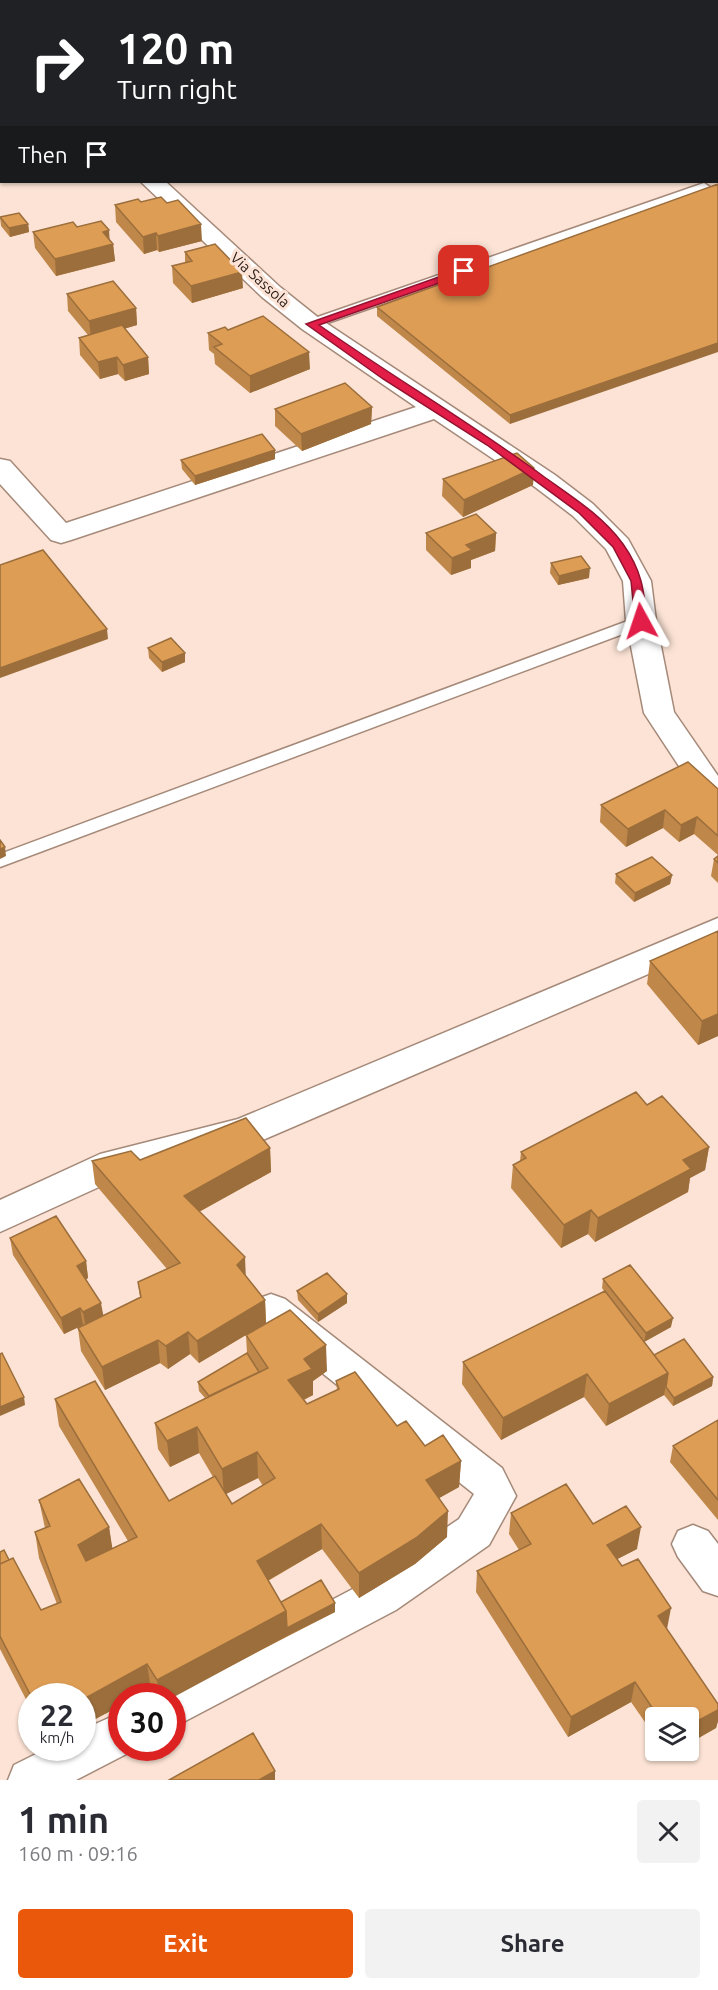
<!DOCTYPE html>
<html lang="en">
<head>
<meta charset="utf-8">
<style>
	:root { --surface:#fff; --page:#f2f2f3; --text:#2b2b33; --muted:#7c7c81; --accent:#ea580c }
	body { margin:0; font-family:Ubuntu,sans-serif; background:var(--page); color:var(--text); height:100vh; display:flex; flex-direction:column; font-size:22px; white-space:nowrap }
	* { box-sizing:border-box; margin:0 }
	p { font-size:20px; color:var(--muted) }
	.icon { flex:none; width:33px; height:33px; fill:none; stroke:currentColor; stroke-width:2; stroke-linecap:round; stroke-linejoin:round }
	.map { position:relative; height:1780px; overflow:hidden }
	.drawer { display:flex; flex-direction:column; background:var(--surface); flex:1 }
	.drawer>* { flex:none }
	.hud { position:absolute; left:0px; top:0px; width:718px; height:183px; box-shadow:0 2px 4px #0004; background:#202124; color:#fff; overflow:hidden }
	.controls { position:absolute; left:645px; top:1707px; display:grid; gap:12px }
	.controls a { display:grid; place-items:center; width:54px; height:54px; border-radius:6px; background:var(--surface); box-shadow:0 2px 4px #0004; font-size:30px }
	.speed { position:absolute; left:18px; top:1683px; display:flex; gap:12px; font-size:30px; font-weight:700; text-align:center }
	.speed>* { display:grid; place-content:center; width:78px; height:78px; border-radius:50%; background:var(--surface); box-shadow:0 2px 4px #0004; line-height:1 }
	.speed small { font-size:15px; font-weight:400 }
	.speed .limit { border:9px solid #d22; background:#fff; color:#111 }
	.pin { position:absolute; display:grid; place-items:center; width:51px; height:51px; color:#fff; margin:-26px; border-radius:12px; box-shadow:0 3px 9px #0006 }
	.me { position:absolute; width:66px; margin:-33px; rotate:355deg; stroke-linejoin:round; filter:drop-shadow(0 0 4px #0008) }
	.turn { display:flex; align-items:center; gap:21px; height:126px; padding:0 18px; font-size:27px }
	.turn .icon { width:78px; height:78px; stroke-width:2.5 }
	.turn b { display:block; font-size:42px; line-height:51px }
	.then { display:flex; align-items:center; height:57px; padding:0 18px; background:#0003; gap:12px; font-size:22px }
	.round { display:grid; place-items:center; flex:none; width:63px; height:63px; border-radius:6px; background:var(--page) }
	.head { display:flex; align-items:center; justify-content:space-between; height:102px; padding:0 18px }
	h1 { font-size:36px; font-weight:700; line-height:45px }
	.cta { display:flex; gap:12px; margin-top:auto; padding:12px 18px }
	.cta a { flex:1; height:69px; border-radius:6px; background:var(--accent); color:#fff; font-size:24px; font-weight:700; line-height:69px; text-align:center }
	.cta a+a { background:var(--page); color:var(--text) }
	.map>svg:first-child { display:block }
</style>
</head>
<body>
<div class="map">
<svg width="718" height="1780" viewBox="0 0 718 1780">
	<rect width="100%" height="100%" fill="#fce3d5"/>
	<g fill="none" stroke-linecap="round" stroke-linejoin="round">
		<g stroke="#a58979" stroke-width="3">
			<path id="lane" d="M 704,183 L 710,187 L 709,190 L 316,327 L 306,327 L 304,324 L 306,321 Z
				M 641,616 L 649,621 L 647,625 L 0,867 L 0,854 Z"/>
		</g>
		<g stroke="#a58979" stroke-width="3">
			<path id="street" d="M 447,0 L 468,0 L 469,1 L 446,2 Z
				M 0,43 L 2,44 L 2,57 L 0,57 Z
				M 141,182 L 166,182 L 280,287 L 320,319 L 555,475 L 593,504 L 628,539 L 651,581 L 656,621 L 674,712 L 718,776 L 718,806 L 707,803 L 696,792 L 644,713 L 626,621 L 623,581 L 606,549 L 573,516 L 535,487 L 434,419 L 71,540 L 61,543 L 51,540 L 0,484 L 0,459 L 10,461 L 66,523 L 416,407 L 302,329 L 262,297 Z
				M 718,918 L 718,944 L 258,1142 L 121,1177 L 0,1232 L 0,1200 L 100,1154 L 238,1119 Z
				M 271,1294 L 285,1299 L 502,1468 L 516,1496 L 489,1545 L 396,1610 L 172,1728 L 172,1696 L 155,1696 L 157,1692 L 366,1582 L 459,1519 L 474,1494 L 257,1321 L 252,1310 L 257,1299 Z
				M 693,1525 L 708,1531 L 718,1544 L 718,1596 L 703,1591 L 678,1557 L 672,1544 L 678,1531 Z
				M 122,1712 L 122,1748 L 138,1748 L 76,1780 L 8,1780 L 14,1765 L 48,1748 L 82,1748 L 82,1730 Z"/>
		</g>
		<use href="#lane" fill="#fff" fill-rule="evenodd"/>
		<use href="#street" fill="#fff" fill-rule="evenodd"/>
	</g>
	<path fill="#bf8749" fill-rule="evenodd" d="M 326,0 L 382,0 L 377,2 L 328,2 Z
		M 718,184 L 510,424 L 377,316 L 377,307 Z
		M 141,202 L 202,241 L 159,252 L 157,250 L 144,254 L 116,222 L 115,205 Z
		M 0,217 L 28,224 L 29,232 L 10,237 L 1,226 Z
		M 77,227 L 110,240 L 113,244 L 115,261 L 56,276 L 35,248 L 33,232 Z
		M 185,252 L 243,288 L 192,303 L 173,283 L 172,266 L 185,263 Z
		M 67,294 L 136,308 L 137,325 L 124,329 L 148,357 L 149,374 L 125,381 L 118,374 L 100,379 L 80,355 L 79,338 L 88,335 L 68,311 Z
		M 228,330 L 310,369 L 250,393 L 215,364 L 214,354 L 209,350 L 208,333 Z
		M 372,407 L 371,424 L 302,451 L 275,426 L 275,409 Z
		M 275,450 L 275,459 L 195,485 L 182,469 L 181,460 Z
		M 534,468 L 533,485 L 463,517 L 442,496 L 443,479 Z
		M 426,533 L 496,533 L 495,551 L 471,560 L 471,568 L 451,575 L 426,550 Z
		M 551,563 L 589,578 L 558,585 L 550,573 Z
		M 148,648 L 185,653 L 185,662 L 162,672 L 149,658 Z
		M 718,789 L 718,855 L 694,834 L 679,842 L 663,828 L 626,847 L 600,822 L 601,805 Z
		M 718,856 L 718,883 L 711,876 L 714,859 Z
		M 616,874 L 672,875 L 670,884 L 634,902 L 615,883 Z
		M 718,931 L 718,1036 L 698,1045 L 647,984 L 650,961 Z
		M 647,1105 L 709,1147 L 705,1170 L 690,1178 L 688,1192 L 595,1242 L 588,1234 L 561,1248 L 511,1188 L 513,1165 L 520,1161 L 521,1152 Z
		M 270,1148 L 271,1172 L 199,1212 L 246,1276 L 265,1300 L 266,1323 L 199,1363 L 190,1354 L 168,1369 L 160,1363 L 105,1390 L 81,1351 L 78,1328 L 83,1325 L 64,1334 L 13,1255 L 10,1238 L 86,1261 L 88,1278 L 86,1279 L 103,1316 L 140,1297 L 138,1282 L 167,1269 L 95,1184 L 92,1161 L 140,1160 Z
		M 603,1279 L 671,1327 L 644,1342 L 654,1355 L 713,1377 L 712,1386 L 673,1406 L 664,1395 L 606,1426 L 584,1397 L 501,1440 L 462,1384 L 463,1362 L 604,1291 L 602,1288 Z
		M 297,1291 L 347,1294 L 347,1303 L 318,1322 L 298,1300 Z
		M 246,1335 L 327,1371 L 313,1381 L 313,1395 L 304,1400 L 307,1404 L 337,1390 L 336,1381 L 397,1426 L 425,1446 L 461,1461 L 459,1487 L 439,1498 L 447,1537 L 415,1564 L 359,1598 L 322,1549 L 268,1581 L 281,1602 L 335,1612 L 172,1696 L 155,1696 L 151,1689 L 122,1696 L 122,1705 L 82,1726 L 82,1696 L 32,1696 L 32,1711 L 0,1649 L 0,1552 L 9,1560 L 41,1610 L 57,1604 L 39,1558 L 35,1532 L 45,1528 L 39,1500 L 109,1527 L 112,1549 L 128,1541 L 59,1426 L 55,1399 L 169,1501 L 213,1477 L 199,1453 L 170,1467 L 158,1449 L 155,1423 L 205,1398 L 199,1391 L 198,1382 L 247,1353 ZM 258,1478 L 263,1486 L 232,1504 L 226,1494 Z
		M 718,1420 L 718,1520 L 670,1462 L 673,1446 Z
		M 511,1513 L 593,1524 L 637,1549 L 617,1559 L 667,1629 L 718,1704 L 718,1721 L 716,1728 L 688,1744 L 688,1718 L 656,1718 L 656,1738 L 631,1702 L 568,1737 L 476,1592 L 477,1571 L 519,1550 L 509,1534 Z
		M 663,1750 L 677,1750 L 667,1756 Z"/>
	<path fill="#9b6e3c" d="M 265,0 L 288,0 L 288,2 L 260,2 Z
		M 340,0 L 382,0 L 377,2 L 340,2 Z
		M 0,133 L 2,133 L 2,150 L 0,150 Z
		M 28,224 L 29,232 L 10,237 L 9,228 Z
		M 201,224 L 202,241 L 159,252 L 158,236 Z
		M 109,230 L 110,245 L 113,244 L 115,261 L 56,276 L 55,259 L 103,232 Z
		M 156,233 L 157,250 L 144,254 L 143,237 Z
		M 242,272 L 243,288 L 192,303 L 191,286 Z
		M 136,308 L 137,325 L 91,338 L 89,321 Z
		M 718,343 L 718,352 L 510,424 L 510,415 Z
		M 309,352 L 310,369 L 250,393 L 250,376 Z
		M 117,357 L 118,374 L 100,379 L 98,362 Z
		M 148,357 L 149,374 L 125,381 L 123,365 Z
		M 372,407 L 371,424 L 302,451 L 301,434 Z
		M 275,450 L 275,459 L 195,485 L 195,476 Z
		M 534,468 L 533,485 L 463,517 L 464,500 Z
		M 496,533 L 495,551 L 471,560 L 471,568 L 451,575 L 452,558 L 466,545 Z
		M 590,568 L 589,578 L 558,585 L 559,576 Z
		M 107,629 L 108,639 L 0,678 L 0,668 Z
		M 185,653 L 185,662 L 162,672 L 162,662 Z
		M 665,810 L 663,828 L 626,847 L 628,829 Z
		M 697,817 L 694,834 L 679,842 L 681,825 Z
		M 5,847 L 6,856 L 0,859 L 0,849 Z
		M 672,875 L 670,884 L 634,902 L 635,893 Z
		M 718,1014 L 718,1036 L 698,1045 L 702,1021 Z
		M 709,1147 L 705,1170 L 690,1178 L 688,1192 L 595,1242 L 598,1218 L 683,1160 Z
		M 270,1148 L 271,1172 L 186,1219 L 184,1196 Z
		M 591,1210 L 588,1234 L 561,1248 L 564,1225 Z
		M 245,1257 L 246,1280 L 237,1265 Z
		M 86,1261 L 88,1278 L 79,1283 L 77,1266 Z
		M 347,1294 L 347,1303 L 318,1322 L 318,1314 Z
		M 265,1300 L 266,1323 L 199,1363 L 197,1341 Z
		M 101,1303 L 104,1319 L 86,1329 L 83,1312 Z
		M 80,1308 L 83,1325 L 64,1334 L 61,1318 Z
		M 673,1318 L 671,1327 L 644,1342 L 646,1333 Z
		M 188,1332 L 190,1354 L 168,1369 L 166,1346 Z
		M 158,1340 L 160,1363 L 105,1390 L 102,1367 Z
		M 326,1345 L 327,1371 L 313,1381 L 313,1395 L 290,1406 L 288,1380 L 304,1359 Z
		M 668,1373 L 664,1395 L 606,1426 L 609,1404 Z
		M 587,1374 L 584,1397 L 501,1440 L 503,1418 Z
		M 713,1377 L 712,1386 L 673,1406 L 674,1398 Z
		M 24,1397 L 25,1405 L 0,1416 L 0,1407 Z
		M 197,1427 L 199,1453 L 170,1467 L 167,1441 Z
		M 257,1452 L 258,1478 L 224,1495 L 222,1469 Z
		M 461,1461 L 459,1487 L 425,1506 L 426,1480 Z
		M 448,1511 L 447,1537 L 415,1564 L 359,1598 L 359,1573 Z
		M 321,1524 L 322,1549 L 258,1586 L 257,1561 Z
		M 109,1527 L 113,1552 L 82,1570 L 78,1545 Z
		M 641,1527 L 637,1549 L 604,1566 L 607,1545 Z
		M 335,1603 L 335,1612 L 287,1636 L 172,1698 L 172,1696 L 159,1696 L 157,1680 L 286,1611 Z
		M 671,1608 L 667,1629 L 658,1616 Z
		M 147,1664 L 151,1689 L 136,1696 L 122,1696 L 122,1705 L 82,1726 L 82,1700 Z
		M 635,1682 L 631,1702 L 568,1737 L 571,1717 Z
		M 718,1710 L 718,1721 L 716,1728 L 688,1744 L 688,1726 Z
		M 668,1750 L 677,1750 L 667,1756 Z
		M 275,1771 L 275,1780 L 259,1780 Z"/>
	<path fill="#de9d55" stroke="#9b6e3c" stroke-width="1.5" d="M 69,0 L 149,0 L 150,2 L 63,2 Z
		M 166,0 L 265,0 L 260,2 L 168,2 Z
		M 0,102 L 2,104 L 2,133 L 0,133 Z
		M 718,184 L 718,343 L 510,415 L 377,307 Z
		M 161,197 L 167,203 L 178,200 L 201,224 L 158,236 L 156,233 L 143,237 L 115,205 L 138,199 L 141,202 Z
		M 19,213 L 28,224 L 9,228 L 0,217 Z
		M 101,221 L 109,230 L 103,232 L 113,244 L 55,259 L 33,232 L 73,222 L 77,227 Z
		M 215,244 L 242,272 L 191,286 L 172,266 L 192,261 L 185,252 Z
		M 113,281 L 136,308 L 89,321 L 67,294 Z
		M 263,316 L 309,352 L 250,376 L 214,347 L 222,344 L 208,333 L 225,327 L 228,330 Z
		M 122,325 L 148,357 L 123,365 L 117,357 L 98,362 L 79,338 Z
		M 345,383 L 372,407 L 301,434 L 275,409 Z
		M 262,434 L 275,450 L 195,476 L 181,460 Z
		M 517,453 L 534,468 L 464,500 L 443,479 Z
		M 476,514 L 496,533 L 466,545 L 472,550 L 452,558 L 426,533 Z
		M 43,550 L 107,629 L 0,668 L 0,565 Z
		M 581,556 L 590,568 L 559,576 L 551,563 Z
		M 171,638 L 185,653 L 162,662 L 148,648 Z
		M 688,762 L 718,789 L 718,836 L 697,817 L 681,825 L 665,810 L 628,829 L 601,805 Z
		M 0,840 L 5,847 L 0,849 Z
		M 718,856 L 718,863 L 714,859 Z
		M 652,857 L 672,875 L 635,893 L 616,874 Z
		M 718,931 L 718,1014 L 702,1021 L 650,961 Z
		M 636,1092 L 647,1105 L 662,1096 L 709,1147 L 683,1160 L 691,1169 L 598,1218 L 591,1210 L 564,1225 L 513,1165 L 526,1158 L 521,1152 Z
		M 246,1118 L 270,1148 L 184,1196 L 245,1257 L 237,1265 L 265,1300 L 197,1341 L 188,1332 L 166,1346 L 158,1340 L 102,1367 L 78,1328 L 141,1297 L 138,1282 L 180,1263 L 92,1161 L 131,1151 L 140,1160 Z
		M 56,1216 L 86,1261 L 77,1266 L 101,1303 L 83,1312 L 80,1308 L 61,1318 L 10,1238 Z
		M 630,1265 L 673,1318 L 646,1333 L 603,1279 Z
		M 327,1273 L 347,1294 L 318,1314 L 297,1291 Z
		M 605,1291 L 668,1373 L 609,1404 L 587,1374 L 503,1418 L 463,1362 Z
		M 290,1310 L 326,1345 L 304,1359 L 312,1369 L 288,1380 L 307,1404 L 339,1389 L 336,1381 L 355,1372 L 397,1426 L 406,1421 L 425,1446 L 443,1435 L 461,1461 L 426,1480 L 448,1511 L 416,1538 L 359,1573 L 321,1524 L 257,1561 L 286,1611 L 157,1680 L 147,1664 L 82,1700 L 82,1696 L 32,1696 L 32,1698 L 0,1636 L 0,1564 L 13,1558 L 41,1610 L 61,1602 L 35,1532 L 50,1526 L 39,1500 L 79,1479 L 109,1527 L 78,1545 L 86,1561 L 137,1537 L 55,1399 L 95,1381 L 169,1501 L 215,1476 L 232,1504 L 275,1478 L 257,1452 L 222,1469 L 197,1427 L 167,1441 L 155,1423 L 268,1368 L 246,1335 Z
		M 684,1339 L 713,1377 L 674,1398 L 666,1387 L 668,1373 L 654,1355 Z
		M 2,1353 L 24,1397 L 0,1407 L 0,1354 Z
		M 247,1353 L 259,1372 L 209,1396 L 198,1382 Z
		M 718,1420 L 718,1500 L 673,1446 Z
		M 566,1484 L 593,1524 L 626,1506 L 641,1527 L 607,1545 L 622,1566 L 638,1559 L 671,1608 L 658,1616 L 718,1704 L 718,1710 L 688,1726 L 688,1718 L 659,1718 L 635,1682 L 571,1717 L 477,1571 L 531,1544 L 511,1513 Z
		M 4,1550 L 9,1560 L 0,1564 L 0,1552 Z
		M 321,1580 L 335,1603 L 287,1628 L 286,1611 L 281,1602 Z
		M 253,1733 L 275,1771 L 259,1780 L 169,1780 Z"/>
	<path fill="#e11d48" stroke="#92132f" stroke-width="1.5" d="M 464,268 L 468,269 L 468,273 L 319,325 C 393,377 471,423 543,476 C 571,496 603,516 623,544 C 642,571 644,590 647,621 L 645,624 L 636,624 L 635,621 L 631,581 L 613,547 L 579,513 L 487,445 L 383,379 L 306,324 Z"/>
	<g text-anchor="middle" stroke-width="6" stroke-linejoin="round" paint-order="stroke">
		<g font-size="15" fill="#2b201a" stroke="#fce3d5">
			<text transform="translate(260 280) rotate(42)" y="5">Via Sassola</text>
		</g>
	</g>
</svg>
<div class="controls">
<a><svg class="icon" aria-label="layers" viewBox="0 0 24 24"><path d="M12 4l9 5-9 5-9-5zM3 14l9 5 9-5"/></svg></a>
</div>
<div class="speed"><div>22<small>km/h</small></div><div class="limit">30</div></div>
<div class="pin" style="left:464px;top:271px;background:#d93025"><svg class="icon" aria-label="arrive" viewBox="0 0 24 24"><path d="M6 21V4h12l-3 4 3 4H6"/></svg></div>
<svg class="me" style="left:641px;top:621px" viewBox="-20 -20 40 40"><path d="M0-17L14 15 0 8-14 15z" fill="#e11d48" stroke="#fff" stroke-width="4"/></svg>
<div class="hud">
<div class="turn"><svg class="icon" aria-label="right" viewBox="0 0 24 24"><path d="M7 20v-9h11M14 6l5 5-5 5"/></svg><div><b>120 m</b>Turn right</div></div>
<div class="then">Then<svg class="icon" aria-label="arrive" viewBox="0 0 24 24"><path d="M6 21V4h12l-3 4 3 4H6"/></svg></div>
</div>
</div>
<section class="drawer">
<div class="head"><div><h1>1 min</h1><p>160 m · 09:16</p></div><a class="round"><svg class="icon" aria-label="close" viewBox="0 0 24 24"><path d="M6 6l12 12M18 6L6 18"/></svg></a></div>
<div class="cta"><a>Exit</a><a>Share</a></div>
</section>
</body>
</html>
